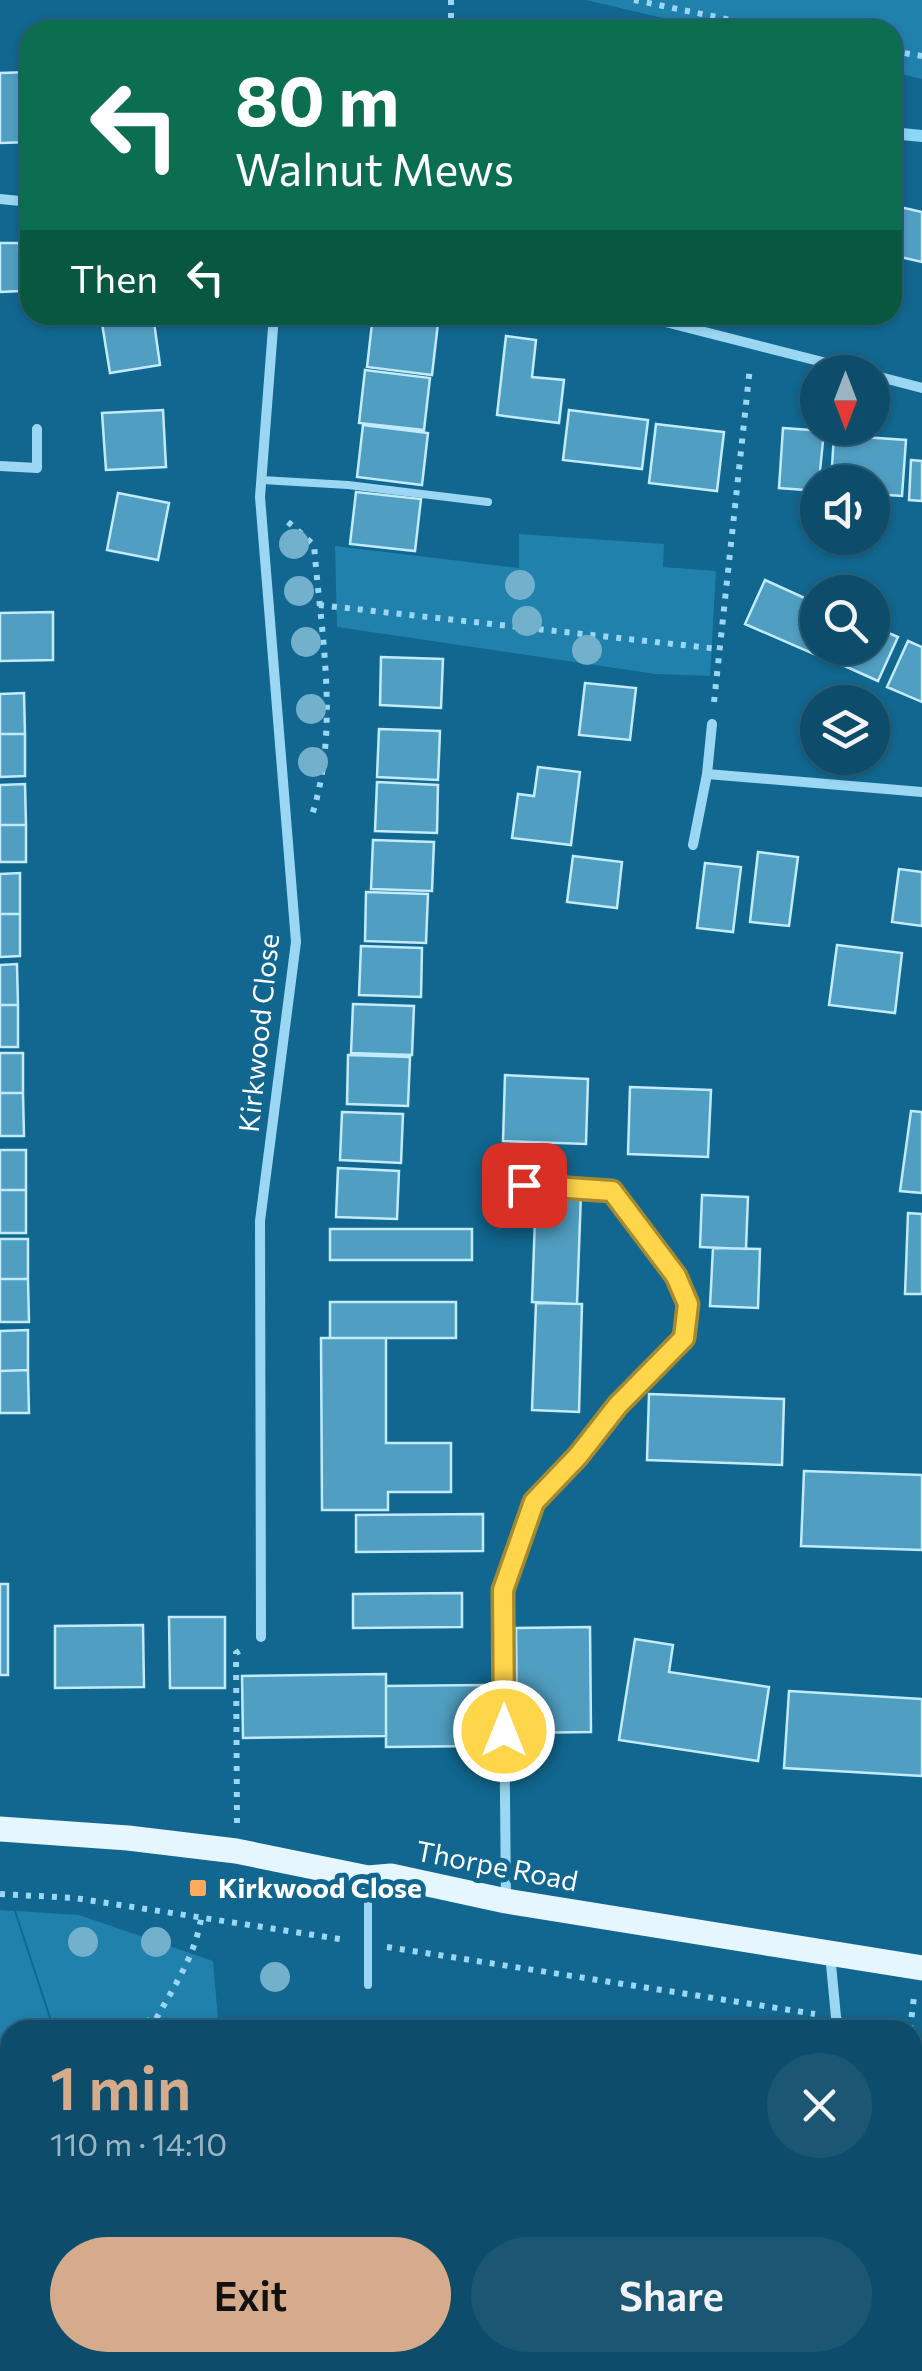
<!DOCTYPE html>
<html lang="en">
<head>
<meta charset="utf-8">
<style>
	:root { --surface:#0d4d6b; --page:#1b5773; --text:#f1f3f6; --muted:#9ab4c1; --line:#2d647e; --accent:#d6ab8b }
	body { margin:0; font-family:Commissioner,sans-serif; background:var(--page); color:var(--text); height:100vh; display:flex; flex-direction:column; font-size:38px; white-space:nowrap }
	* { box-sizing:border-box; margin:0 }
	p { font-size:32px; color:var(--muted) }
	.icon { flex:none; width:55px; height:55px; fill:none; stroke:currentColor; stroke-width:2; stroke-linecap:round; stroke-linejoin:round }
	.map { position:relative; flex:1; overflow:hidden }
	.drawer { position:absolute; left:0px; top:2020px; width:922px; height:352px; display:flex; flex-direction:column; background:var(--surface); border-radius:30px 30px 0 0; box-shadow:0 2px 8px #0004,0 0 0 2px var(--line) }
	.drawer>* { flex:none }
	.hud { position:absolute; left:20px; top:20px; width:882px; height:305px; border-radius:30px; box-shadow:0 2px 8px #0004,0 0 0 2px var(--line); background:#0b6e4f; color:#fff; overflow:hidden }
	.needle { width:65px; rotate:180deg }
	.fabs { position:absolute; left:800px; top:355px; display:grid; gap:20px }
	.fabs a { display:grid; place-items:center; width:90px; height:90px; border-radius:50%; background:var(--surface); box-shadow:0 2px 8px #0004,0 0 0 2px var(--line); font-size:50px }
	.pin { position:absolute; display:grid; place-items:center; width:85px; height:85px; color:#fff; margin:-42px; border-radius:20px; box-shadow:0 5px 15px #0006 }
	.me { position:absolute; width:110px; margin:-55px; rotate:0deg; stroke-linejoin:round; filter:drop-shadow(0 0 8px #0008) }
	.turn { display:flex; align-items:center; gap:35px; height:210px; padding:0 50px; font-size:45px }
	.turn .icon { width:130px; height:130px; stroke-width:2.5 }
	.turn b { display:block; font-size:70px; line-height:85px }
	.then { display:flex; align-items:center; height:95px; padding:0 50px; background:#0003; gap:20px; font-size:38px }
	.round { display:grid; place-items:center; flex:none; width:105px; height:105px; border-radius:52px; background:var(--page) }
	.headline { display:flex; align-items:center; justify-content:space-between; height:170px; padding:0 50px }
	h1 { font-size:60px; font-weight:600; line-height:75px; color:var(--accent) }
	.cta { display:flex; gap:20px; margin-top:auto; padding:20px 50px }
	.cta a { flex:1; height:115px; border-radius:60px; background:var(--accent); color:#111; font-size:40px; font-weight:600; line-height:115px; text-align:center }
	.cta a+a { background:var(--page); color:var(--text) }
	.map>svg:first-child { display:block }
</style>
</head>
<body>
<div class="map">
<svg width="922" height="2371" viewBox="0 0 922 2371">
	<rect width="100%" height="100%" fill="#11678f"/>
	<path fill="#2081ad" d="M 586,0 L 922,0 L 922,79 L 893,72 L 892,30 L 714,30 Z
		M 519,534 L 664,544 L 663,567 L 716,571 L 710,676 L 656,674 L 337,627 L 335,546 L 519,568 Z
		M 0,1910 L 14,1911 L 53,2030 L 10,2030 L 10,2215 L 0,2183 Z
		M 16,1911 L 79,1915 L 213,1961 L 219,2030 L 55,2030 Z
		M 335,2363 L 335,2371 L 168,2371 L 165,2363 Z"/>
	<g fill="none" stroke-linecap="round" stroke-linejoin="round">
		<path stroke="#8dd7f6" stroke-width="12" d="M 892,133 L 922,136"/>
	</g>
	<path fill="#509ec1" stroke="#c2ebfd" stroke-width="2.5" d="M 30,72 L 30,142 L 0,143 L 0,73 Z
		M 900,207 L 922,212 L 922,262 L 892,255 Z
		M 0,243 L 19,243 L 20,291 L 0,292 Z
		M 118,315 L 153,315 L 160,365 L 110,373 L 101,317 Z
		M 373,315 L 438,323 L 432,375 L 367,367 Z
		M 506,336 L 536,340 L 532,377 L 564,380 L 559,423 L 497,415 Z
		M 365,370 L 430,378 L 424,430 L 359,423 Z
		M 163,410 L 166,467 L 106,470 L 102,413 Z
		M 569,410 L 648,420 L 642,469 L 563,460 Z
		M 656,424 L 724,432 L 717,491 L 649,483 Z
		M 363,425 L 428,433 L 422,485 L 357,477 Z
		M 783,428 L 824,431 L 818,491 L 779,488 Z
		M 834,435 L 906,440 L 902,496 L 872,494 L 872,482 L 831,482 Z
		M 911,460 L 922,461 L 922,501 L 909,500 Z
		M 356,492 L 421,499 L 415,551 L 350,544 Z
		M 118,493 L 169,503 L 158,560 L 107,550 Z
		M 765,580 L 818,604 L 820,648 L 816,655 L 745,624 Z
		M 53,612 L 53,660 L 0,661 L 0,613 Z
		M 872,626 L 898,637 L 878,681 L 829,659 L 834,648 L 872,648 Z
		M 908,641 L 922,647 L 922,702 L 887,687 Z
		M 381,657 L 443,659 L 441,708 L 380,705 Z
		M 585,683 L 636,688 L 630,740 L 579,735 Z
		M 24,693 L 25,734 L 0,734 L 0,694 Z
		M 379,729 L 440,731 L 438,780 L 377,777 Z
		M 0,734 L 25,734 L 25,776 L 0,777 Z
		M 538,767 L 580,772 L 571,845 L 512,838 L 518,794 L 534,796 Z
		M 377,782 L 438,785 L 437,833 L 375,831 Z
		M 25,784 L 26,825 L 0,825 L 0,785 Z
		M 0,825 L 26,825 L 26,862 L 0,862 Z
		M 373,840 L 434,842 L 432,891 L 371,889 Z
		M 758,852 L 798,857 L 789,926 L 750,922 Z
		M 573,856 L 622,862 L 617,908 L 567,902 Z
		M 705,863 L 741,867 L 733,932 L 697,928 Z
		M 899,869 L 922,872 L 922,926 L 892,922 Z
		M 20,873 L 20,914 L 0,914 L 0,874 Z
		M 366,892 L 428,894 L 426,943 L 365,941 Z
		M 0,914 L 20,914 L 20,956 L 0,957 Z
		M 837,945 L 902,953 L 895,1013 L 829,1005 Z
		M 361,946 L 422,948 L 421,997 L 359,995 Z
		M 17,964 L 18,1005 L 0,1005 L 0,965 Z
		M 353,1004 L 414,1006 L 412,1055 L 351,1053 Z
		M 0,1005 L 18,1005 L 18,1047 L 0,1047 Z
		M 0,1053 L 23,1053 L 23,1093 L 0,1093 Z
		M 348,1055 L 410,1057 L 408,1106 L 347,1104 Z
		M 505,1075 L 588,1079 L 586,1144 L 503,1141 Z
		M 630,1087 L 711,1090 L 708,1157 L 628,1154 Z
		M 0,1093 L 23,1093 L 24,1136 L 0,1136 Z
		M 911,1111 L 922,1112 L 922,1193 L 900,1191 Z
		M 342,1112 L 403,1114 L 401,1163 L 340,1160 Z
		M 0,1150 L 26,1150 L 26,1190 L 0,1190 Z
		M 338,1168 L 399,1171 L 397,1219 L 336,1217 Z
		M 0,1190 L 26,1190 L 26,1233 L 0,1233 Z
		M 536,1191 L 581,1193 L 577,1304 L 532,1302 Z
		M 702,1195 L 748,1197 L 746,1249 L 700,1247 Z
		M 908,1213 L 922,1214 L 922,1294 L 905,1294 Z
		M 330,1229 L 472,1229 L 472,1260 L 330,1260 Z
		M 0,1239 L 28,1239 L 28,1279 L 0,1279 Z
		M 713,1248 L 760,1249 L 758,1308 L 710,1306 Z
		M 0,1279 L 28,1279 L 29,1322 L 0,1322 Z
		M 330,1302 L 456,1302 L 456,1338 L 330,1338 Z
		M 536,1303 L 582,1304 L 579,1412 L 532,1410 Z
		M 28,1330 L 28,1370 L 0,1371 L 0,1331 Z
		M 321,1338 L 386,1338 L 386,1443 L 451,1443 L 451,1492 L 388,1492 L 388,1510 L 322,1510 Z
		M 28,1370 L 29,1413 L 0,1413 L 0,1371 Z
		M 649,1394 L 784,1399 L 782,1465 L 647,1460 Z
		M 804,1471 L 922,1475 L 922,1550 L 801,1546 Z
		M 483,1514 L 483,1551 L 356,1552 L 356,1515 Z
		M 0,1584 L 8,1584 L 8,1675 L 0,1675 Z
		M 462,1593 L 462,1627 L 353,1628 L 353,1594 Z
		M 169,1617 L 225,1617 L 225,1688 L 170,1688 Z
		M 143,1625 L 144,1687 L 55,1688 L 55,1626 Z
		M 590,1627 L 591,1732 L 517,1733 L 516,1628 Z
		M 635,1639 L 673,1645 L 669,1672 L 769,1687 L 758,1761 L 619,1740 Z
		M 386,1674 L 386,1736 L 243,1738 L 242,1676 Z
		M 483,1685 L 483,1746 L 386,1747 L 386,1686 Z
		M 789,1691 L 922,1699 L 922,1776 L 784,1768 Z
		M 0,2183 L 10,2215 L 10,2362 L 124,2362 L 127,2371 L 0,2371 Z"/>
	<g fill="none" stroke-linecap="round" stroke-linejoin="round">
		<path stroke="#9bd7f2" stroke-width="6" stroke-dasharray="5 8" stroke-linecap="butt" d="M 451,0 L 451,30
			M 634,0 L 780,30
			M 892,51 L 922,56
			M 288,522 L 314,545 C 321,634 340,728 312,815
			M 319,605 L 719,649
			M 714,702 L 750,367
			M 237,1823 L 236,1653 L 243,1649
			M 0,1894 L 75,1898 L 346,1940
			M 387,1947 L 815,2014
			M 861,2022 L 899,2030
			M 94,2030 L 121,2029 L 156,2018
			M 150,2030 C 169,1994 194,1960 201,1919
			M 910,2030 L 914,1997
			M 243,2362 L 245,2371"/>
		<path stroke="#9bd7f2" stroke-width="8" d="M 262,480 L 348,485 L 488,502
			M 368,1884 L 368,1985"/>
		<path stroke="#9bd7f2" stroke-width="10" d="M 0,199 L 30,202
			M 638,315 L 862,372
			M 872,375 L 922,388
			M 0,466 L 37,468 L 37,429
			M 712,724 L 707,774 L 922,792
			M 693,845 L 707,774
			M 261,1637 L 260,1221 L 296,942 L 260,497 L 274,315
			M 506,1900 L 503,1590 L 534,1502 L 578,1456 L 618,1405 L 684,1338 L 688,1304 L 676,1276 L 611,1191 L 525,1185
			M 830,1954 L 836,2017 L 840,2030
			M 912,2237 L 922,2267"/>
		<path stroke="#e6f6ff" stroke-width="25" d="M 0,1829 L 128,1838 L 236,1851 L 368,1878 L 391,1876 L 506,1901 L 922,1968"/>
	</g>
	<g fill="#72b0cc">
		<circle cx="294" cy="544" r="15"/>
		<circle cx="520" cy="585" r="15"/>
		<circle cx="299" cy="591" r="15"/>
		<circle cx="527" cy="621" r="15"/>
		<circle cx="306" cy="642" r="15"/>
		<circle cx="587" cy="650" r="15"/>
		<circle cx="311" cy="709" r="15"/>
		<circle cx="313" cy="762" r="15"/>
		<circle cx="83" cy="1942" r="15"/>
		<circle cx="156" cy="1942" r="15"/>
		<circle cx="275" cy="1977" r="15"/>
	</g>
	<g fill="none" stroke-linecap="round" stroke-linejoin="round">
		<g stroke="#a68a30" stroke-width="25">
			<path id="route" d="M 504,1731 L 503,1590 L 534,1502 L 578,1456 L 618,1405 L 684,1338 L 688,1304 L 676,1276 L 612,1191 L 524,1185"/>
		</g>
		<use href="#route" stroke="#ffd54a" stroke-width="18"/>
	</g>
	<rect fill="#ffa95c" stroke="#11678f" stroke-width="4" x="188" y="1878" width="20" height="20" rx="5"/>
	<g text-anchor="middle" stroke-width="10" stroke-linejoin="round" paint-order="stroke">
		<g font-size="28" fill="#fff" stroke="#11678f">
			<text transform="translate(259 1033) rotate(-84)" y="10">Kirkwood Close</text>
			<text transform="translate(497 1866) rotate(11)" y="10">Thorpe Road</text>
		</g>
		<g font-size="28" font-weight="bold" fill="#fff" stroke="#11678f" text-anchor="start">
			<text x="218" y="1898">Kirkwood Close</text>
		</g>
	</g>
</svg>
<div class="fabs">
<a><svg class="needle" viewBox="-14 -14 28 28"><path d="M0-13l5 13h-10z" fill="#e53935"/><path d="M0 13l5-13h-10z" fill="#9ab4c1"/></svg></a>
<a><svg class="icon" aria-label="sound" viewBox="0 0 24 24"><path d="M4 9h4l5-4v14l-5-4H4zM17 9q2 3 0 6"/></svg></a>
<a><svg class="icon" aria-label="search" viewBox="0 0 24 24"><circle cx="10" cy="10" r="6"/><path d="M15 15l6 6"/></svg></a>
<a><svg class="icon" aria-label="layers" viewBox="0 0 24 24"><path d="M12 4l9 5-9 5-9-5zM3 14l9 5 9-5"/></svg></a>
</div>
<div class="pin" style="left:524px;top:1185px;background:#d93025"><svg class="icon" aria-label="arrive" viewBox="0 0 24 24"><path d="M6 21V4h12l-3 4 3 4H6"/></svg></div>
<svg class="me" style="left:504px;top:1731px" viewBox="-20 -20 40 40"><circle r="17" fill="#ffd54a" stroke="#fff" stroke-width="3"/><path d="M0-11L8 9 0 5-8 9z" fill="#fff"/></svg>
<div class="hud">
<div class="turn"><svg class="icon" aria-label="left" viewBox="0 0 24 24"><path d="M17 20v-9H6M10 6l-5 5 5 5"/></svg><div><b>80 m</b>Walnut Mews</div></div>
<div class="then">Then<svg class="icon" aria-label="left" viewBox="0 0 24 24"><path d="M17 20v-9H6M10 6l-5 5 5 5"/></svg></div>
</div>
<section class="drawer">
<div class="headline"><div><h1>1 min</h1><p>110 m · 14:10</p></div><a class="round"><svg class="icon" aria-label="close" viewBox="0 0 24 24"><path d="M6 6l12 12M18 6L6 18"/></svg></a></div>
<div class="cta"><a>Exit</a><a>Share</a></div>
</section>
</div>
</body>
</html>
